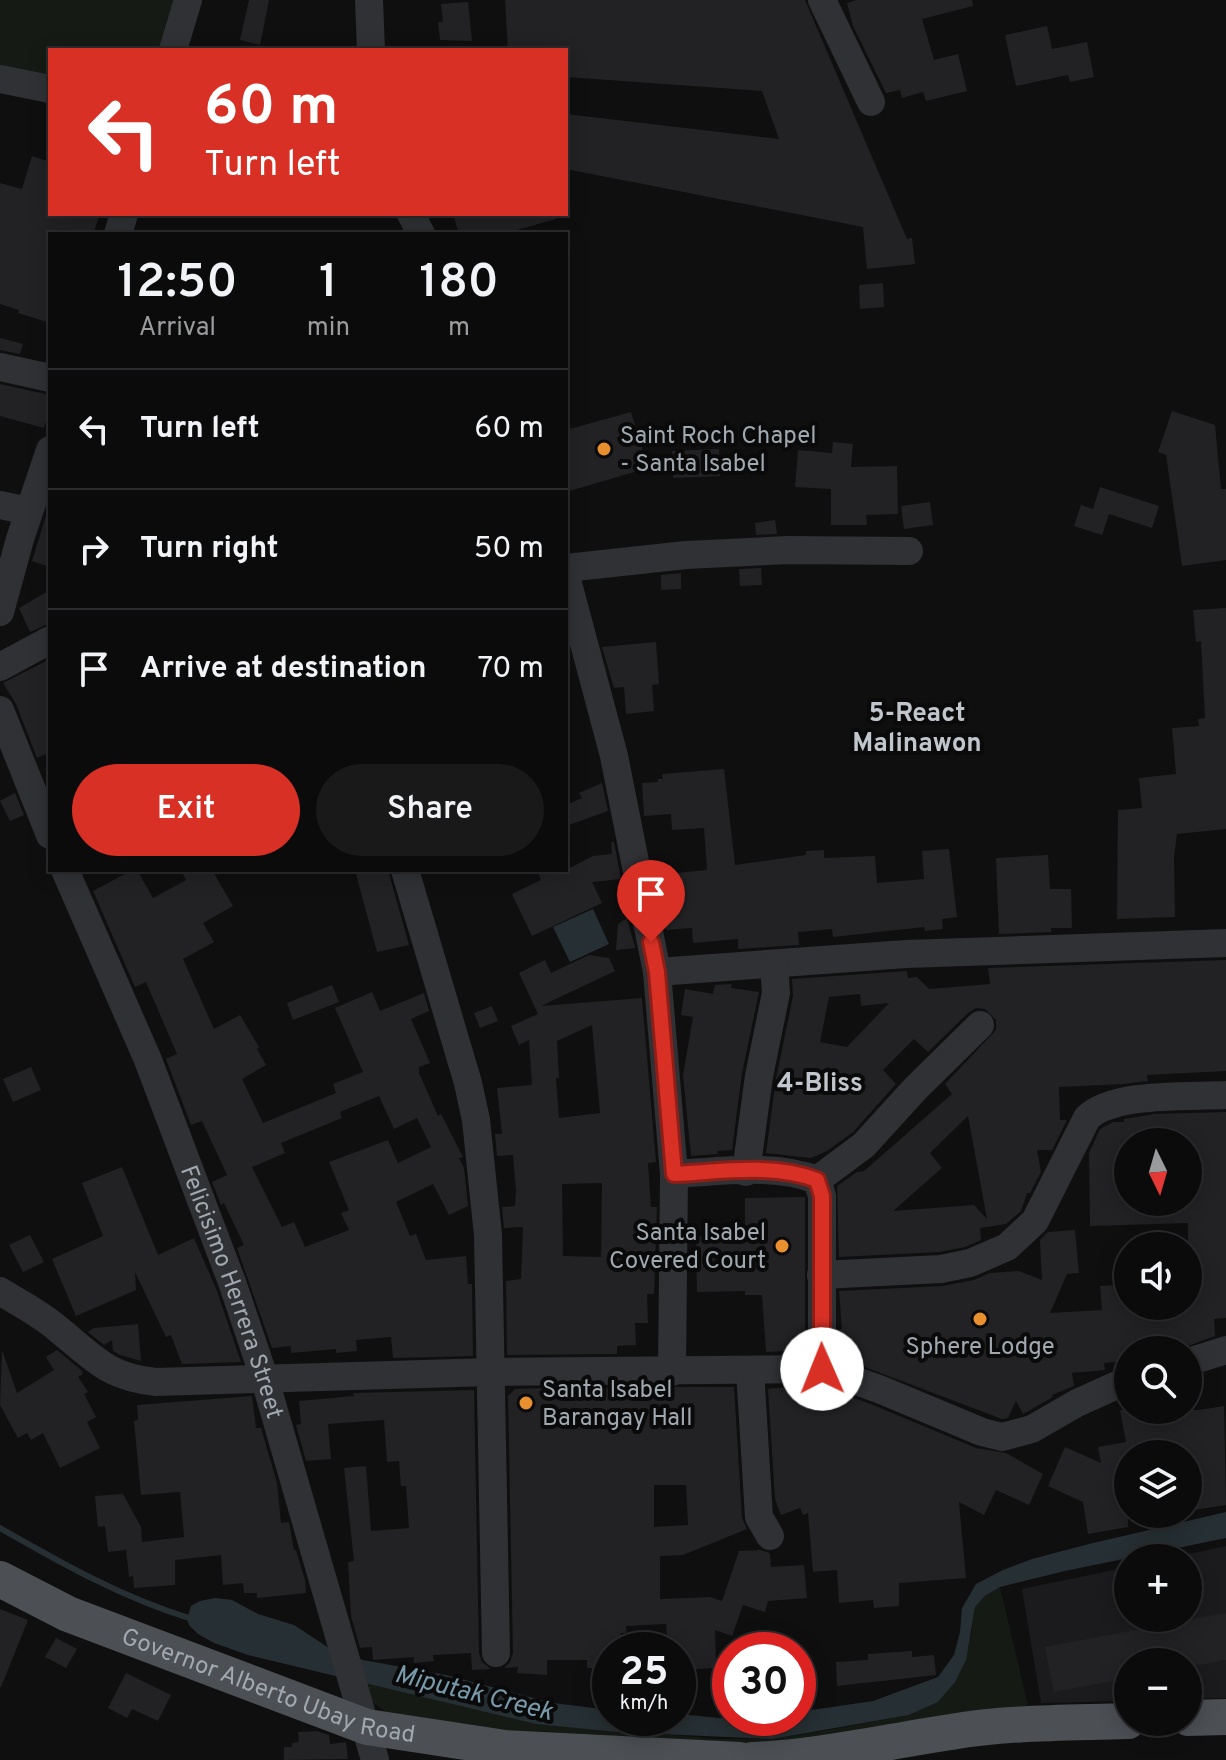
<!DOCTYPE html>
<html lang="en">
<head>
<meta charset="utf-8">
<style>
	:root { --surface:#0b0b0c; --page:#19191a; --text:#f1f3f6; --muted:#9a9b9d; --line:#2b2b2d; --accent:#d93025 }
	body { margin:0; font-family:Overpass,sans-serif; background:var(--page); color:var(--text); height:100vh; display:flex; flex-direction:column; font-size:30px; white-space:nowrap }
	* { box-sizing:border-box; margin:0 }
	p { font-size:26px; color:var(--muted) }
	.icon { flex:none; width:44px; height:44px; fill:none; stroke:currentColor; stroke-width:2; stroke-linecap:round; stroke-linejoin:round }
	.map { position:relative; flex:1; overflow:hidden }
	.side { position:absolute; left:48px; top:232px; width:520px; height:640px; display:flex; flex-direction:column; background:var(--surface); border-radius:0px; box-shadow:0 4px 20px #0003,0 0 0 2px var(--line) }
	.side>* { flex:none }
	.hud { position:absolute; left:48px; top:48px; width:520px; height:168px; border-radius:0px; box-shadow:0 4px 20px #0003,0 0 0 2px var(--line); background:#d93025; color:#fff; overflow:hidden }
	.needle { width:52px; rotate:175deg }
	.tools { position:absolute; left:1114px; top:1128px; display:grid; gap:16px }
	.tools a { display:grid; place-items:center; width:88px; height:88px; border-radius:50%; background:var(--surface); box-shadow:0 4px 20px #0003,0 0 0 2px var(--line); font-size:40px }
	.speed { position:absolute; left:592px; top:1632px; display:flex; gap:16px; font-size:40px; font-weight:700; text-align:center }
	.speed>* { display:grid; place-content:center; width:104px; height:104px; border-radius:50%; background:var(--surface); box-shadow:0 4px 20px #0003,0 0 0 2px var(--line); line-height:1 }
	.speed small { font-size:20px; font-weight:400 }
	.speed .limit { border:12px solid #d22; background:#fff; color:#111 }
	.pin { position:absolute; display:grid; place-items:center; width:68px; height:68px; color:#fff; margin:-82px -34px; border-radius:50% 50% 50% 0; rotate:-45deg; box-shadow:0 0 8px #0007 }
	.pin .icon { rotate:45deg }
	.me { position:absolute; width:88px; margin:-44px; rotate:359deg; stroke-linejoin:round; filter:drop-shadow(0 0 6px #0008) }
	.turn { display:flex; align-items:center; gap:28px; height:168px; padding:0 24px; font-size:36px }
	.turn .icon { width:104px; height:104px; stroke-width:2.5 }
	.turn b { display:block; font-size:56px; line-height:68px }
	.eta { display:flex; justify-content:space-evenly; align-items:center; height:136px; text-align:center }
	.eta b { font-size:48px; font-weight:600; line-height:56px }
	.action { display:flex; gap:16px; margin-top:auto; padding:16px 24px }
	.action a { flex:1; height:92px; border-radius:48px; background:var(--accent); color:#fff; font-size:32px; font-weight:600; line-height:92px; text-align:center }
	.action a+a { background:var(--page); color:var(--text) }
	ul { padding:0; list-style:none }
	li { display:flex; align-items:center; gap:24px; height:120px; padding:0 24px; border-top:2px solid var(--line) }
	li div { flex:1 }
	li b { display:block; font-size:30px }
	li em { font-style:normal }
	.map>svg:first-child { display:block }
</style>
</head>
<body>
<div class="map">
<svg width="1226" height="1760" viewBox="0 0 1226 1760">
	<rect width="100%" height="100%" fill="#0f0f10"/>
	<path fill="#1b1b1d" d="M 1226,1546 L 1226,1698 L 1188,1699 L 1188,1662 L 1128,1662 L 1128,1701 L 1041,1703 L 1022,1589 L 1128,1567 L 1128,1618 L 1188,1618 L 1188,1558 L 1170,1558 Z"/>
	<path fill="#151a15" d="M 0,0 L 182,0 L 166,50 L 50,50 L 50,81 L 0,70 Z
		M 1000,1587 L 1029,1710 L 729,1752 L 394,1719 L 369,1699 L 363,1681 L 536,1724 L 719,1739 L 772,1739 L 834,1729 L 909,1715 L 938,1702 L 971,1636 L 975,1607 L 985,1596 Z"/>
	<path fill="#262f33" d="M 593,909 L 609,944 L 570,962 L 553,927 Z
		M 1226,1512 L 1226,1538 L 1065,1571 L 1000,1587 L 985,1596 L 975,1607 L 966,1660 L 955,1682 L 938,1702 L 909,1715 L 772,1739 L 618,1732 L 536,1724 L 248,1655 L 214,1643 L 198,1634 L 189,1625 L 187,1619 L 191,1606 L 200,1601 L 215,1598 L 232,1600 L 258,1614 L 294,1625 L 329,1648 L 363,1660 L 446,1675 L 553,1703 L 610,1710 L 610,1718 L 678,1718 L 678,1714 L 730,1719 L 798,1718 L 798,1712 L 873,1701 L 938,1677 L 954,1655 L 960,1632 L 962,1608 L 976,1584 L 1003,1570 L 1032,1559 L 1089,1544 Z"/>
	<g fill="none" stroke-linecap="round" stroke-linejoin="round">
		<path stroke="#262f33" stroke-width="6" d="M 0,1528 C 63,1564 123,1598 192,1619"/>
	</g>
	<path fill="#222224" fill-rule="evenodd" d="M 249,0 L 269,0 L 260,45 L 240,40 Z
		M 505,0 L 805,0 L 907,239 L 912,238 L 915,264 L 867,269 L 863,227 L 566,169 L 566,114 L 779,139 L 762,91 L 566,77 L 566,50 L 508,50 Z
		M 856,0 L 972,0 L 973,6 L 922,19 L 934,60 L 958,54 L 967,91 L 926,101 L 923,92 L 902,98 L 900,90 L 886,93 L 853,26 L 847,3 Z
		M 468,2 L 472,41 L 440,40 L 438,22 L 443,22 L 441,4 Z
		M 1047,26 L 1052,49 L 1087,42 L 1094,77 L 1070,82 L 1068,75 L 1016,86 L 1005,35 Z
		M 32,156 L 50,162 L 50,214 L 100,214 L 93,234 L 50,234 L 50,323 L 18,313 L 19,310 L 0,304 L 0,183 L 22,189 Z
		M 453,214 L 555,214 L 556,219 L 503,234 L 459,234 Z
		M 883,283 L 884,307 L 860,309 L 859,285 Z
		M 0,338 L 23,344 L 20,354 L 0,350 Z
		M 0,384 L 50,395 L 50,408 L 44,428 L 0,416 Z
		M 1172,411 L 1215,425 L 1221,489 L 1226,489 L 1226,560 L 1182,566 L 1166,455 L 1158,452 Z
		M 631,412 L 648,468 L 566,492 L 566,430 Z
		M 833,442 L 853,444 L 851,467 L 897,466 L 898,514 L 866,515 L 867,525 L 831,525 L 831,489 L 795,487 L 798,450 L 832,453 Z
		M 719,449 L 720,476 L 673,478 L 672,451 Z
		M 1100,487 L 1159,506 L 1152,528 L 1109,514 L 1102,535 L 1074,526 L 1081,505 L 1093,509 Z
		M 930,502 L 933,525 L 904,529 L 901,506 Z
		M 48,509 L 50,509 L 50,567 L 32,561 Z
		M 775,520 L 777,534 L 756,535 L 755,523 Z
		M 761,568 L 762,585 L 740,586 L 739,569 Z
		M 681,573 L 681,589 L 661,590 L 661,575 Z
		M 50,590 L 50,623 L 30,632 L 19,608 Z
		M 1226,608 L 1226,829 L 1177,834 L 1174,857 L 1175,917 L 1117,919 L 1118,810 L 1142,808 L 1139,778 L 1176,774 L 1172,728 L 1199,726 L 1198,719 L 1205,718 L 1201,641 L 1196,642 L 1193,610 Z
		M 656,642 L 659,684 L 652,685 L 654,711 L 626,714 L 624,687 L 614,688 L 602,647 Z
		M 50,659 L 50,752 L 37,758 L 16,704 L 3,683 Z
		M 724,769 L 735,865 L 806,855 L 806,851 L 824,850 L 824,858 L 875,856 L 877,883 L 924,879 L 922,851 L 949,849 L 957,917 L 942,919 L 943,929 L 925,931 L 924,927 L 833,937 L 832,929 L 798,932 L 799,945 L 738,949 L 738,939 L 693,943 L 692,928 L 666,930 L 655,875 L 707,870 L 704,828 L 672,830 L 671,814 L 644,816 L 642,783 L 658,782 L 658,779 L 663,779 L 662,774 Z
		M 602,783 L 608,811 L 566,826 L 566,805 L 582,798 L 579,793 Z
		M 15,793 L 24,815 L 10,821 L 0,801 Z
		M 611,842 L 614,842 L 621,879 L 592,882 L 602,903 L 532,936 L 512,894 L 541,880 L 537,870 L 566,870 L 593,856 L 612,854 Z
		M 1048,855 L 1050,889 L 1071,889 L 1072,928 L 1051,928 L 1051,932 L 999,934 L 996,858 Z
		M 132,870 L 137,870 L 153,898 L 186,880 L 181,870 L 212,870 L 233,906 L 203,923 L 214,942 L 183,959 L 214,1029 L 240,1015 L 259,1047 L 257,1049 L 266,1065 L 242,1079 L 263,1123 L 336,1093 L 333,1084 L 363,1072 L 335,1008 L 372,992 L 380,1011 L 424,993 L 429,1011 L 411,1019 L 430,1063 L 419,1067 L 419,1073 L 438,1116 L 441,1114 L 463,1157 L 459,1158 L 464,1168 L 468,1206 L 449,1215 L 433,1184 L 396,1202 L 410,1236 L 416,1234 L 426,1260 L 466,1256 L 468,1284 L 472,1284 L 473,1356 L 393,1358 L 391,1337 L 356,1340 L 357,1351 L 336,1353 L 336,1349 L 291,1353 L 291,1346 L 272,1348 L 237,1248 L 244,1245 L 224,1203 L 221,1205 L 212,1182 L 227,1175 L 202,1121 L 191,1125 L 166,1059 L 177,1054 L 146,982 L 135,987 L 93,891 ZM 379,1096 L 394,1129 L 417,1118 L 431,1147 L 398,1163 L 388,1140 L 329,1162 L 349,1210 L 341,1213 L 349,1230 L 305,1247 L 294,1222 L 282,1227 L 252,1167 L 285,1153 L 281,1143 L 342,1118 L 340,1112 Z
		M 355,870 L 388,870 L 409,945 L 377,952 Z
		M 627,918 L 635,948 L 616,950 L 618,924 Z
		M 589,955 L 609,958 L 615,971 L 541,1006 L 642,998 L 656,1162 L 648,1163 L 651,1207 L 657,1207 L 654,1294 L 647,1294 L 648,1323 L 635,1323 L 636,1345 L 617,1346 L 617,1354 L 507,1355 L 506,1281 L 521,1279 L 523,1227 L 504,1228 L 502,1207 L 515,1206 L 516,1191 L 513,1155 L 497,1156 L 495,1134 L 502,1134 L 497,1088 L 532,1085 L 529,1040 L 519,1045 L 511,1026 L 538,1014 L 519,973 L 545,960 L 551,973 ZM 592,1025 L 600,1113 L 559,1118 L 556,1078 L 559,1078 L 557,1041 ZM 602,1183 L 601,1257 L 563,1256 L 562,1184 Z
		M 1226,960 L 1226,1071 L 1147,1075 L 1148,1081 L 1123,1084 L 1059,1087 L 1060,1120 L 1067,1120 L 1052,1150 L 1037,1150 L 1041,1172 L 1030,1193 L 1027,1193 L 1021,1211 L 1006,1224 L 980,1228 L 981,1240 L 965,1247 L 939,1252 L 839,1257 L 837,1186 L 857,1172 L 864,1171 L 952,1094 L 945,1084 L 996,1030 L 996,1020 L 985,1009 L 976,1008 L 968,1013 L 928,1052 L 914,1039 L 883,1070 L 896,1084 L 853,1132 L 827,1151 L 811,1158 L 766,1153 L 776,1079 L 793,996 L 792,979 L 907,971 L 908,978 L 917,977 L 929,989 L 990,984 L 988,968 ZM 860,994 L 861,1006 L 889,1003 L 847,1047 L 820,1042 L 829,997 ZM 968,1116 L 987,1219 L 974,1205 L 893,1211 L 942,1168 L 930,1153 Z
		M 732,984 L 731,988 L 759,992 L 742,1073 L 732,1150 L 717,1151 L 718,1154 L 691,1156 L 683,1075 L 693,1017 L 681,1015 L 685,989 L 713,994 L 715,985 Z
		M 332,985 L 339,1002 L 293,1020 L 287,1003 Z
		M 492,1006 L 498,1021 L 480,1028 L 474,1013 Z
		M 31,1067 L 41,1090 L 13,1102 L 3,1079 Z
		M 1226,1112 L 1226,1318 L 1214,1319 L 1215,1336 L 1177,1350 L 1128,1350 L 1128,1361 L 1104,1363 L 1105,1370 L 1072,1373 L 1074,1386 L 1052,1395 L 1053,1397 L 1023,1414 L 1016,1401 L 1008,1418 L 1002,1419 L 841,1358 L 847,1347 L 839,1347 L 839,1330 L 842,1329 L 839,1291 L 942,1286 L 974,1280 L 990,1273 L 1019,1271 L 1042,1280 L 1040,1240 L 1048,1232 L 1075,1230 L 1079,1273 L 1067,1274 L 1050,1313 L 1102,1310 L 1100,1286 L 1128,1284 L 1128,1306 L 1188,1306 L 1188,1223 L 1090,1226 L 1089,1153 L 1100,1129 L 1113,1122 L 1124,1122 L 1124,1119 L 1154,1114 ZM 1128,1142 L 1188,1142 L 1188,1202 L 1128,1202 Z
		M 122,1167 L 158,1255 L 194,1238 L 217,1291 L 241,1362 L 182,1364 L 171,1335 L 166,1337 L 135,1272 L 136,1290 L 76,1316 L 52,1259 L 103,1236 L 82,1183 Z
		M 805,1197 L 805,1350 L 766,1352 L 762,1295 L 745,1295 L 745,1291 L 697,1292 L 696,1236 L 745,1236 L 745,1198 Z
		M 30,1235 L 44,1262 L 23,1272 L 9,1245 Z
		M 138,1324 L 141,1361 L 120,1355 L 113,1351 L 112,1340 L 104,1345 L 88,1332 L 94,1328 Z
		M 2,1350 L 17,1393 L 54,1370 L 46,1357 L 57,1350 L 81,1370 L 83,1374 L 78,1377 L 88,1392 L 84,1394 L 96,1417 L 87,1422 L 100,1448 L 60,1468 L 43,1433 L 31,1440 L 27,1433 L 18,1438 L 0,1405 Z
		M 795,1386 L 814,1386 L 822,1395 L 826,1388 L 873,1405 L 976,1448 L 1006,1453 L 1043,1474 L 1029,1505 L 996,1490 L 984,1515 L 959,1502 L 966,1578 L 899,1583 L 899,1606 L 874,1608 L 873,1600 L 839,1603 L 837,1570 L 813,1572 L 808,1513 L 803,1515 L 800,1508 L 781,1515 L 775,1499 L 768,1389 Z
		M 666,1387 L 734,1387 L 742,1518 L 747,1529 L 683,1555 L 660,1556 L 660,1599 L 710,1597 L 722,1601 L 739,1551 L 760,1550 L 770,1553 L 771,1567 L 804,1565 L 807,1598 L 768,1601 L 765,1612 L 743,1605 L 732,1636 L 715,1630 L 716,1668 L 678,1670 L 678,1650 L 668,1650 L 666,1624 L 626,1626 L 626,1633 L 621,1633 L 621,1650 L 610,1650 L 610,1668 L 587,1668 L 587,1660 L 547,1660 L 547,1675 L 517,1673 L 518,1667 L 504,1668 L 510,1662 L 513,1653 L 508,1396 L 515,1389 L 547,1388 L 547,1399 L 589,1399 L 589,1388 ZM 654,1485 L 686,1485 L 688,1525 L 654,1527 Z
		M 474,1390 L 479,1653 L 482,1662 L 491,1669 L 472,1670 L 471,1653 L 433,1655 L 434,1661 L 414,1663 L 414,1657 L 373,1660 L 372,1647 L 360,1648 L 351,1616 L 348,1562 L 354,1561 L 344,1468 L 366,1466 L 371,1531 L 409,1528 L 406,1486 L 401,1486 L 399,1461 L 387,1462 L 384,1420 L 328,1424 L 331,1459 L 306,1461 L 296,1425 L 301,1424 L 299,1401 L 354,1396 L 353,1393 Z
		M 252,1396 L 256,1428 L 261,1428 L 277,1483 L 281,1523 L 289,1522 L 294,1550 L 296,1550 L 305,1580 L 306,1593 L 257,1598 L 257,1593 L 244,1593 L 243,1583 L 223,1585 L 221,1555 L 175,1560 L 175,1585 L 134,1588 L 133,1576 L 129,1577 L 126,1550 L 108,1552 L 105,1526 L 98,1527 L 95,1496 L 123,1494 L 141,1527 L 142,1542 L 184,1537 L 180,1492 L 141,1495 L 134,1421 L 138,1420 L 137,1405 Z
		M 1224,1406 L 1226,1505 L 1188,1511 L 1188,1454 L 1128,1454 L 1128,1527 L 1088,1534 L 1083,1502 L 1048,1486 L 1065,1447 L 1101,1463 L 1098,1447 L 1126,1442 L 1120,1410 L 1199,1410 Z
		M 0,1609 L 28,1620 L 1,1687 L 0,1687 Z
		M 1226,1613 L 1226,1660 L 1188,1667 L 1188,1662 L 1128,1662 L 1128,1678 L 1054,1692 L 1045,1647 Z
		M 56,1638 L 77,1649 L 66,1668 L 45,1657 Z
		M 912,1651 L 912,1657 L 934,1655 L 936,1675 L 837,1686 L 836,1662 L 868,1660 L 868,1654 Z
		M 126,1673 L 171,1695 L 158,1721 L 132,1709 L 127,1718 L 108,1708 Z
		M 798,1678 L 817,1681 L 814,1698 L 798,1695 Z
		M 317,1731 L 329,1735 L 330,1744 L 346,1742 L 348,1759 L 284,1760 L 284,1747 L 292,1747 L 292,1743 L 299,1742 L 298,1732 Z"/>
	<g fill="none" stroke-linecap="round" stroke-linejoin="round">
		<g stroke="#303135" stroke-width="28">
			<path d="M 369,0 L 371,50"/>
			<path d="M 822,0 L 871,102"/>
			<path d="M 173,50 L 188,0"/>
			<path d="M 0,79 L 50,89"/>
			<path d="M 411,214 L 421,234"/>
			<path d="M 118,234 L 124,214"/>
			<path d="M 0,367 L 50,378"/>
			<path d="M 0,505 L 29,511"/>
			<path d="M 566,568 L 686,555 L 788,550 L 909,551"/>
			<path d="M 566,576 L 614,756 L 657,972 L 674,1174 L 672,1372"/>
			<path d="M 0,612 L 20,539 L 50,450"/>
			<path d="M 0,667 L 50,640"/>
			<path d="M 0,710 L 50,835"/>
			<path id="s1" d="M 65,870 L 148,1060 L 233,1285 L 265,1380 L 375,1760"/>
			<path d="M 405,870 L 468,1083 L 476,1120 L 488,1235 L 496,1653"/>
			<path d="M 657,972 L 906,954 L 1226,943"/>
			<path d="M 746,1172 L 759,1076 L 776,993 L 774,964"/>
			<path d="M 674,1174 C 718,1172 774,1163 817,1180 L 822,1196 L 822,1369"/>
			<path d="M 817,1180 L 864,1145 L 915,1089 L 980,1025"/>
			<path d="M 821,1275 L 941,1269 L 970,1263 L 1007,1247 L 1035,1221 L 1087,1118 C 1113,1092 1188,1097 1226,1095"/>
			<path d="M 0,1291 C 19,1303 41,1314 58,1329 C 94,1358 107,1377 156,1382 L 491,1372 L 822,1369 L 879,1389 L 982,1432 L 1002,1437 L 1032,1429 L 1077,1403 L 1128,1380"/>
			<path d="M 1188,1362 L 1226,1350"/>
			<path d="M 750,1370 L 759,1517 L 770,1536"/>
		</g>
		<g stroke="#4c4f54" stroke-width="36">
			<path id="s2" d="M 0,1579 L 68,1614 L 367,1727 L 505,1748 L 740,1760"/>
			<path d="M 1188,1718 L 1226,1717"/>
			<path d="M 752,1760 C 820,1757 884,1742 951,1732 C 1009,1722 1069,1723 1128,1721"/>
		</g>
	</g>
	<g fill="none" stroke-linecap="round" stroke-linejoin="round">
		<g stroke="#8d1f18" stroke-width="20">
			<path id="route" d="M 651,942 L 657,972 L 674,1174 C 719,1172 774,1163 817,1180 L 822,1196 L 822,1369"/>
		</g>
		<use href="#route" stroke="#d93025" stroke-width="14"/>
	</g>
	<g fill="#e8902f" stroke="#0a0a0b" stroke-width="3">
		<circle cx="604" cy="449" r="8"/>
		<circle cx="782" cy="1246" r="8"/>
		<circle cx="980" cy="1319" r="8"/>
		<circle cx="526" cy="1403" r="8"/>
	</g>
	<g text-anchor="middle" stroke-width="8" stroke-linejoin="round" paint-order="stroke">
		<g font-size="24" fill="#a0a8b0" stroke="#0a0a0b" text-anchor="start">
			<text x="620" y="443">Saint Roch Chapel<tspan x="620" dy="28">- Santa Isabel</tspan></text>
			<text x="766" y="1240" text-anchor="end">Santa Isabel<tspan x="766" dy="28">Covered Court</tspan></text>
			<text x="980" y="1354" text-anchor="middle">Sphere Lodge</text>
			<text x="542" y="1397">Santa Isabel<tspan x="542" dy="28">Barangay Hall</tspan></text>
		</g>
		<g font-size="24" fill="#a0a8b0" stroke="#0a0a0b">
			<text dy="8" stroke="none"><textPath href="#s1" startOffset="454">Felicisimo Herrera Street</textPath></text>
			<text dy="8" stroke="none"><textPath href="#s2" startOffset="290">Governor Alberto Ubay Road</textPath></text>
		</g>
		<g font-size="26" font-weight="bold" fill="#c1c6cd" stroke="#0a0a0b">
			<text x="917" y="721">5-React<tspan x="917" dy="30">Malinawon</tspan></text>
			<text x="820" y="1091">4-Bliss</text>
		</g>
		<g font-size="26" font-style="italic" fill="#789aab" stroke="#0a0a0b">
			<text transform="translate(474 1692) rotate(14)" y="9">Miputak Creek</text>
		</g>
	</g>
</svg>
<div class="tools">
<a><svg class="needle" viewBox="-14 -14 28 28"><path d="M0-13l5 13h-10z" fill="#e53935"/><path d="M0 13l5-13h-10z" fill="#9a9b9d"/></svg></a>
<a><svg class="icon" aria-label="sound" viewBox="0 0 24 24"><path d="M4 9h4l5-4v14l-5-4H4zM17 9q2 3 0 6"/></svg></a>
<a><svg class="icon" aria-label="search" viewBox="0 0 24 24"><circle cx="10" cy="10" r="6"/><path d="M15 15l6 6"/></svg></a>
<a><svg class="icon" aria-label="layers" viewBox="0 0 24 24"><path d="M12 4l9 5-9 5-9-5zM3 14l9 5 9-5"/></svg></a>
<a>+</a>
<a>−</a>
</div>
<div class="speed"><div>25<small>km/h</small></div><div class="limit">30</div></div>
<div class="pin" style="left:651px;top:942px;background:#d93025"><svg class="icon" aria-label="arrive" viewBox="0 0 24 24"><path d="M6 21V4h12l-3 4 3 4H6"/></svg></div>
<svg class="me" style="left:822px;top:1369px" viewBox="-20 -20 40 40"><circle r="19" fill="#fff"/><path d="M0-13L10 11 0 6-10 11z" fill="#d93025"/></svg>
<div class="hud">
<div class="turn"><svg class="icon" aria-label="left" viewBox="0 0 24 24"><path d="M17 20v-9H6M10 6l-5 5 5 5"/></svg><div><b>60 m</b>Turn left</div></div>
</div>
<section class="side">
<div class="eta">
<div><b>12:50</b><p>Arrival</p></div>
<div><b>1</b><p>min</p></div>
<div><b>180</b><p>m</p></div>
</div>
<ul>
<li><svg class="icon" aria-label="left" viewBox="0 0 24 24"><path d="M17 20v-9H6M10 6l-5 5 5 5"/></svg><div><b>Turn left</b></div><em>60 m</em></li>
<li><svg class="icon" aria-label="right" viewBox="0 0 24 24"><path d="M7 20v-9h11M14 6l5 5-5 5"/></svg><div><b>Turn right</b></div><em>50 m</em></li>
<li><svg class="icon" aria-label="arrive" viewBox="0 0 24 24"><path d="M6 21V4h12l-3 4 3 4H6"/></svg><div><b>Arrive at destination</b></div><em>70 m</em></li>
</ul>
<div class="action"><a>Exit</a><a>Share</a></div>
</section>
</div>
</body>
</html>
